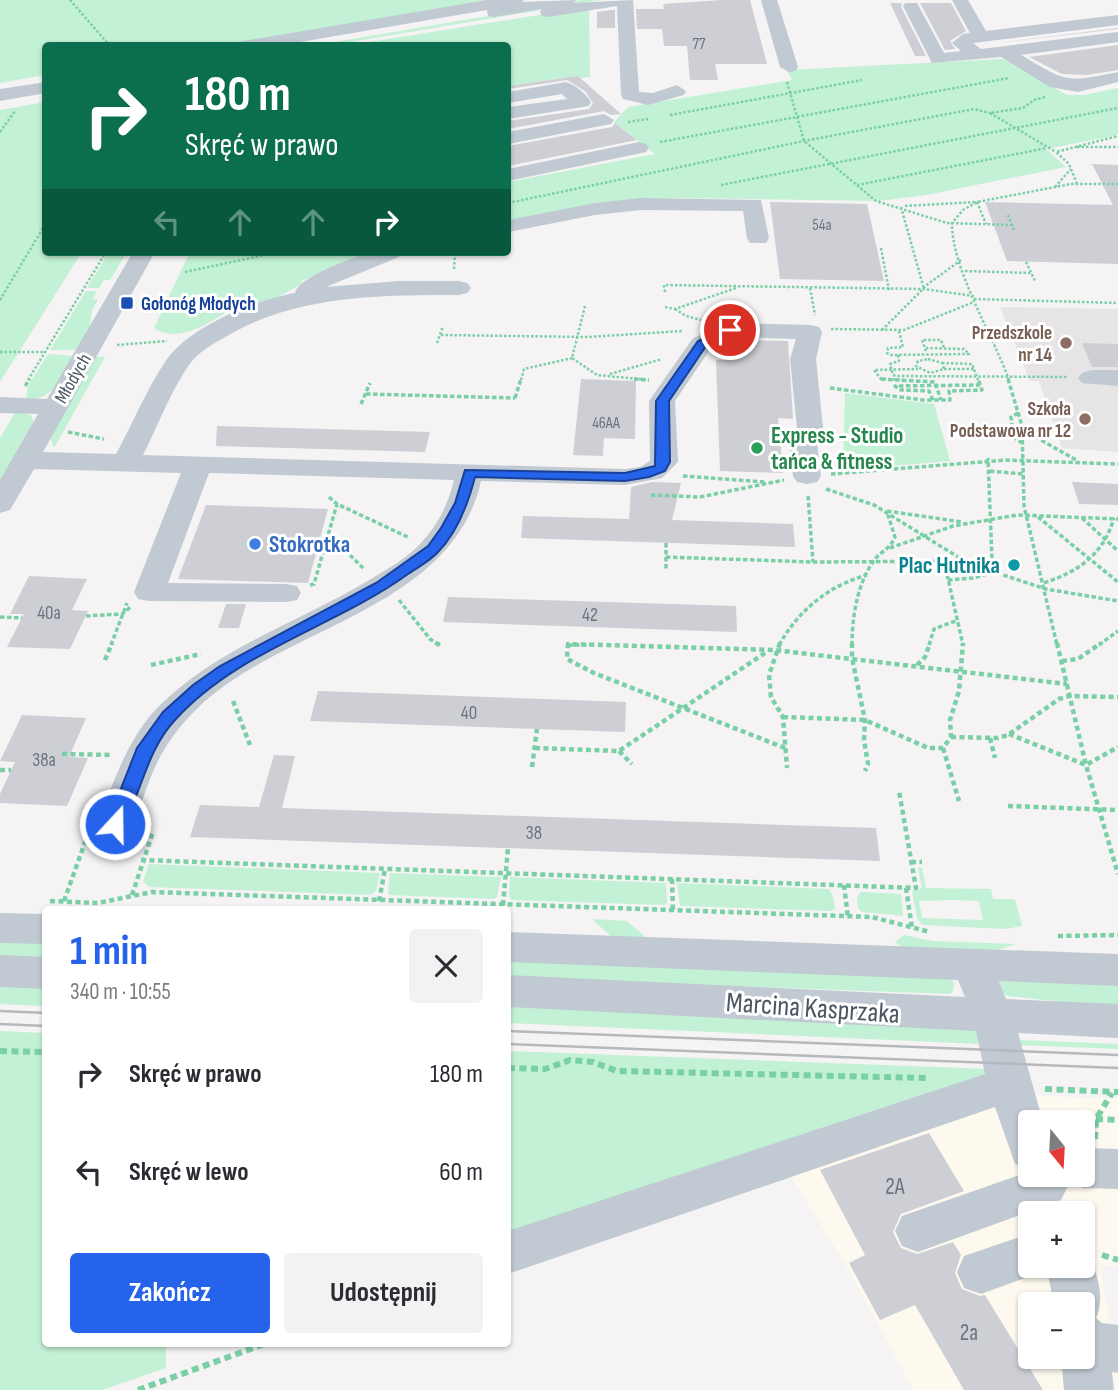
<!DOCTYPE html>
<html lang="pl">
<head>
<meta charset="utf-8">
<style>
	:root { --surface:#fff; --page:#f2f2f3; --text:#2b2b33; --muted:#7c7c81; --accent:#2563eb }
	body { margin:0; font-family:"Sofia Sans Condensed",sans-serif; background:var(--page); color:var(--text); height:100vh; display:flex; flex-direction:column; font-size:26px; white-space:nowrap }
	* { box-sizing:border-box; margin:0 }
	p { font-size:23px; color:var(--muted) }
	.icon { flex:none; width:38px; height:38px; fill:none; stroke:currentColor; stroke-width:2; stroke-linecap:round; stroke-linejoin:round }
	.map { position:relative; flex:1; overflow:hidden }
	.drawer { position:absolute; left:42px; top:906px; width:469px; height:441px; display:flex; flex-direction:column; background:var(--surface); border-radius:7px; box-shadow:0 2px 5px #0004 }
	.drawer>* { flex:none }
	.banner { position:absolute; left:42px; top:42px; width:469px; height:214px; border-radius:7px; box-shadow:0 2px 5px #0004; background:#0b6e4f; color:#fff; overflow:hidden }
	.needle { width:46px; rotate:162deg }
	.buttons { position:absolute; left:1018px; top:1110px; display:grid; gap:14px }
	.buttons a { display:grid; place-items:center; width:77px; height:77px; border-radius:7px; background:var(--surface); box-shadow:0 2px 5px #0004; font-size:35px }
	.pin { position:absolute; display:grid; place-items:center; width:60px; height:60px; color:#fff; margin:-30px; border:4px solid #fff; border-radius:50%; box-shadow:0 2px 7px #0007 }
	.me { position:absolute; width:77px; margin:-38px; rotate:21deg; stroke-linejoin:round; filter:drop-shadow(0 0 5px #0008) }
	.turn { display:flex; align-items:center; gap:24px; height:147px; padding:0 28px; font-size:32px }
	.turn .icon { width:91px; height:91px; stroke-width:2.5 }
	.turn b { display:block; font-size:49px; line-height:60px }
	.lanes { display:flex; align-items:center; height:66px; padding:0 28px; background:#0003; justify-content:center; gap:35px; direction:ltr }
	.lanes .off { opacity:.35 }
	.round { display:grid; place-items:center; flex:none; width:74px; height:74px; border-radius:7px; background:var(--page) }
	.summary { display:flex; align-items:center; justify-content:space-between; height:119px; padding:0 28px }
	h1 { font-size:42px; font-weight:700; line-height:52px; color:var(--accent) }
	.button { display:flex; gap:14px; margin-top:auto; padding:14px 28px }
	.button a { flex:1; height:80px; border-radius:7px; background:var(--accent); color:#fff; font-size:28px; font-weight:700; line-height:80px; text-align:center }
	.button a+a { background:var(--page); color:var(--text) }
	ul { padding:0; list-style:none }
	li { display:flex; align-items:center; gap:21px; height:98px; padding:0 28px }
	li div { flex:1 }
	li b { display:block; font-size:26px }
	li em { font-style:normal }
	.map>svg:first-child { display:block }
</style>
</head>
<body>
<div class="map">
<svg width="1118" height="1390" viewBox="0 0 1118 1390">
	<rect width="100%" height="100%" fill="#f5f3f3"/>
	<path fill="#fdf9ef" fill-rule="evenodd" d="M 980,1088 L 1040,1096 L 1118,1099 L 1118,1266 L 1100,1265 L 1118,1370 L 1118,1390 L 914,1390 L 844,1262 L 778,1155 ZM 1031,1122 L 1083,1122 L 1083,1174 L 1031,1174 ZM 1031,1213 L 1083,1213 L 1083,1265 L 1031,1265 ZM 1031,1304 L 1083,1304 L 1083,1356 L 1031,1356 Z"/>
	<path fill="#e6e4e5" d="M 1000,307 L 1118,309 L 1118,452 L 1062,448 L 1039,381 L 1030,381 Z"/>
	<path fill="#c3f1d5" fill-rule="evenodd" d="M 0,0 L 500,0 L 225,45 L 46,46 L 45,75 L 0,83 Z
		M 582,0 L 601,0 L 332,45 L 311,46 Z
		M 583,8 L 589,10 L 590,77 L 581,78 L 578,76 L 508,86 L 508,46 L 344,46 Z
		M 1003,59 L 1067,95 L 1084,95 L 1118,88 L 1118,135 L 1046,149 L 1066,167 L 926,195 L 879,201 L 676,198 L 621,201 L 508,222 L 508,182 L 655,154 L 614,122 L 628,107 L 792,80 L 787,70 Z
		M 45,102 L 46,252 L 82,252 L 0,382 L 0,110 Z
		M 109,252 L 127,252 L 110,280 L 104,280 L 99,288 L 87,288 Z
		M 190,252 L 374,252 L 301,281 L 303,283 L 271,301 L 244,310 L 237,306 C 213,319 181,346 154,328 Z
		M 86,291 L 97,291 L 93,299 L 98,300 L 92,310 L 90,327 L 77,350 L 50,350 Z
		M 48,354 L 74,356 C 60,380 56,397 26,401 L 28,386 Z
		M 94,356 L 105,357 L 54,448 L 50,437 Z
		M 845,393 L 934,404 L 950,461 L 843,470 Z
		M 16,411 L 31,415 L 34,422 L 0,483 L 0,438 Z
		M 149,864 L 380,873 L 376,891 L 371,895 L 149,887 L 143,881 Z
		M 918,867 L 922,868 L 926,888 L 991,889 L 993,899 L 1015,899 L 1022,926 L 1005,929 L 922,925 L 917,918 L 912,891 L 922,888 ZM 953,900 L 979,901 L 983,920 L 922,918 L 919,901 Z
		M 390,873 L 501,877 L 497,897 L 494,899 L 388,895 Z
		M 510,877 L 666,883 L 667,903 L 665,905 L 511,900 L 509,896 Z
		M 677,883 L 829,889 L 833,896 L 835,908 L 832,911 L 680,906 Z
		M 861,892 L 901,894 L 903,916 L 862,912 L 858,908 L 857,897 Z
		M 592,919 L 627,921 L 648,939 L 613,938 Z
		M 904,935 L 932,941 L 1016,944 L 992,952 L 905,949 L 895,942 Z
		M 0,941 L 45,943 L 45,960 L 0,958 Z
		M 508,960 L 945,976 L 954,982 L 953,991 L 950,994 L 508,978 Z
		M 1000,980 L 1118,983 L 1118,1008 L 1008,996 L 1001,992 Z
		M 0,986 L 45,987 L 45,1006 L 0,1004 Z
		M 508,1005 L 964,1023 L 974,1028 L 981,1044 L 508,1023 Z
		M 0,1031 L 45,1033 L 46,1344 L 166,1344 L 166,1368 L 102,1390 L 0,1390 Z
		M 1020,1040 L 1118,1044 L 1118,1049 L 1019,1045 Z
		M 508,1051 L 990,1069 L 980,1088 L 508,1243 Z"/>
	<path fill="#cdcfd5" d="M 722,0 L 750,0 L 767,64 L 715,64 L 718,80 L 690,80 L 687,46 L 664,46 L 662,29 L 637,29 L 636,9 L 664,9 L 663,4 Z
		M 890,3 L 902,3 L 901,7 L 926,56 L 915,56 Z
		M 920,3 L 951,3 L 966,31 L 950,41 L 955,49 L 945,50 Z
		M 611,10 L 615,10 L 615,28 L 597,28 L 597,12 Z
		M 1118,28 L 1118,29 L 980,45 Z
		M 1118,45 L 1118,70 L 1087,75 L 1062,74 L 1029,57 Z
		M 578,76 L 621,114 L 611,115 L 604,111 L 508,129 L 508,121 L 589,109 L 593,103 L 585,91 L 567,80 L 508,89 L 508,86 Z
		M 615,123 L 637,140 L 508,166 L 508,146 L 612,127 Z
		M 1092,164 L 1118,165 L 1118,264 L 1007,261 L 985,202 L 1113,205 Z
		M 770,202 L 867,204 L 884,281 L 780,279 Z
		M 733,340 L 788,341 L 793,419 L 778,418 L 783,473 L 720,471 L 716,360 L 734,360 Z
		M 1082,343 L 1118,344 L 1118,367 L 1092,367 Z
		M 581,379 L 636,381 L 635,439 L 604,438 L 603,456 L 573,455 Z
		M 217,426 L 430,432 L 425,452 L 216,446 Z
		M 653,482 L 681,483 L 672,520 L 793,524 L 795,547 L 521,538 L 523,516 L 629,519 L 631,487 Z
		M 1072,482 L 1118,484 L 1118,505 L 1079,504 Z
		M 206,505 L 328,509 L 308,583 L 178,579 Z
		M 29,576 L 87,579 L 72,610 L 88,611 L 70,649 L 7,647 L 24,614 L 10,614 Z
		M 448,597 L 736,606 L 737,632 L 443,622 Z
		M 226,604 L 246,604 L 239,628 L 218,628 Z
		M 318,691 L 626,702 L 625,732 L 310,721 Z
		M 22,715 L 86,718 L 69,757 L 88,758 L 67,806 L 0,803 L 0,794 L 15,762 L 0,761 Z
		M 274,755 L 295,756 L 282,808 L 876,828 L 880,861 L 190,837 L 200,805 L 259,807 Z
		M 929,1133 L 964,1191 L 901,1214 L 893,1232 L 901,1248 L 917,1254 L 953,1242 L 961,1255 L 955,1273 L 962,1289 L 980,1296 L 985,1295 L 1043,1390 L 964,1390 L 915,1305 L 880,1320 L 849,1263 L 865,1255 L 820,1170 Z"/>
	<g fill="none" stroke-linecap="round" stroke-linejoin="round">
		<path stroke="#7ad0a6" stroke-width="2.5" stroke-dasharray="2.5 2" stroke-linecap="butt" d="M 70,0 L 110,46
			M 207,46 L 223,43
			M 787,82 L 804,141 L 876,201 L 947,223 L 1012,225
			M 1045,97 L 1034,100 L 1023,108 L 990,113 L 1056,152
			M 670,115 L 862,80
			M 628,122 L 648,119
			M 0,132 L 15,111
			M 660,142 L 1009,78
			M 1077,147 L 1118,147
			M 1077,184 L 1069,164 L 1056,152 L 1118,136
			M 721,185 L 1118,108
			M 857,185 L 1047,148
			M 1055,187 L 1071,169
			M 508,203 L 804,141 L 974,109 L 990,113
			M 905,206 L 977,202 L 986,224
			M 901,207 L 924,289
			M 1008,215 L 1014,230
			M 881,248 L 889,290
			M 1026,262 L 1035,281
			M 454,269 L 455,252
			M 965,271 L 1031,273
			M 185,272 L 279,252
			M 810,288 L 815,315
			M 665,292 L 664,285 L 924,289 L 974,296
			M 974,299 L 1118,303
			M 0,300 L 46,223
			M 585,306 L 572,358 L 597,375 L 649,380
			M 665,307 L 675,309 L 736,288
			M 675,309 L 686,316 L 701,320
			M 831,329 L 904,330 L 974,302
			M 882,330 L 928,284 L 961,260
			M 899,331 L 903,347 L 888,348 L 887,353 L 890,355 L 969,354 L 964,349 L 925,348
			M 441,335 L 588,337 L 682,331
			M 437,343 L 443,326
			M 117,345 L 167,341
			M 926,351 L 922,340 L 941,340 L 944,348
			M 0,352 L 45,352
			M 898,355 L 899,361 L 890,364 L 893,375 L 896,376 L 1068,377
			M 928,359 L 942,363 L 944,369 L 930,373 L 916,366 L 918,361 Z
			M 942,363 L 972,364 L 978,380
			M 944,369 L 974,369
			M 610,374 L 662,359
			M 28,380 L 106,252
			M 521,380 L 524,369 L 572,358
			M 904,380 L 881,379 L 874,370 L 918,369
			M 1009,380 C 993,335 952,270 952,223 L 963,210 L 977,202 L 1071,184 L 1118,184"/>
		<path stroke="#7ad0a6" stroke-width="3.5" stroke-dasharray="4.5 2.5" stroke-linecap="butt" d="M 634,379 L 649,380
			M 881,379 L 935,382 L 941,400
			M 1008,379 L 1022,426 L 1024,506 L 1057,645
			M 25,386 L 30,379
			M 830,388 L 923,400 L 950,400 L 949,391 L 982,390 L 978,379
			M 366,394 L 515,398
			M 515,398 L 521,379
			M 933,400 L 929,391 L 901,390 L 895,386 L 980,385
			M 361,404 L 370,383
			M 1018,413 L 1011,417 L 1013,437 L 1022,443
			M 1023,430 L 1078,461
			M 68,432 L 104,439
			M 990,471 L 1023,474
			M 831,474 L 1006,460 L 1118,464
			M 683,476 L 765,482
			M 826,489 L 874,505 L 963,560
			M 651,495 L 700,497 L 784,480
			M 808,496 L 813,562
			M 329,497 L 337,504 L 410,538
			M 887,511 L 962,522
			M 1038,517 L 1118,582
			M 1082,518 L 1118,551
			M 666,543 L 666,571
			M 325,547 L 343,548 L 364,569
			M 890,548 L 953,526 L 1017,515 L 1118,519
			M 666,557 L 813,562 L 992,561 L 988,458
			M 944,561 L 963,645
			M 992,561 L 994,572 L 1046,589 L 1118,601
			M 948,580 L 973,578 L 994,572
			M 1044,583 C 1079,571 1103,555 1114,518
			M 310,585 L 314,584 L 337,504
			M 399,600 L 430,639 L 439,645
			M 86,616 L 122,614 L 132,606
			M 0,617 L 22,618
			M 111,645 L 127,603
			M 568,645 L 590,645
			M 779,645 C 799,610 828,586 867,575
			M 852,645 C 852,619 857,584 873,562 C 880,551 889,551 895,537 L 888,515
			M 929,645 L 934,629 L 958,620
			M 1099,645 L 1118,631"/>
		<path stroke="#7ad0a6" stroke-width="4.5" stroke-dasharray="5 3.5" stroke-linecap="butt" d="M 436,643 L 440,645
			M 780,643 L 769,675 L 771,697 L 783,717 L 787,768
			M 852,643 L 852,658 L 865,720 L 864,740 L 868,764 L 865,771
			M 1057,643 L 1086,765 L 1118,874
			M 105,660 L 112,643
			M 1062,661 L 1078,659 L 1101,643
			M 151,665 L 201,654
			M 917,665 L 925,657 L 930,643
			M 233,701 L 250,745
			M 783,717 L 865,720 L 928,748 L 943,748 L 951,737 L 950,720 L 959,691 L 963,643
			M 1009,734 L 1086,765 L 1118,747
			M 951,737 L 998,738 L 1008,735 L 1059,699 L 1069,696 L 1118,697
			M 990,738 L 995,758
			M 535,748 L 619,751 L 768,651
			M 785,748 L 594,673 L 567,659 L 568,644 L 774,650 L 1067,684
			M 943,748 L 959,801
			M 619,751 L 632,764
			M 62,754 L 111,755
			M 532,767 L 537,729
			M 0,770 L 11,770
			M 1008,806 L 1118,810
			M 141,860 L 916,888 L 899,791
			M 911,862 L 922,862
			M 672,879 L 673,912
			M 844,885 L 848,918
			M 906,888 L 912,928
			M 132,895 L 153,832
			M 50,901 L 98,903 L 152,892 L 872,917 L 930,932
			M 64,901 L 88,834
			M 379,901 L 385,869
			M 503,905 L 508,848
			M 1058,936 L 1118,935"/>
		<path stroke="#7ad0a6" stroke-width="6" stroke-dasharray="7 4.5" stroke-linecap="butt" d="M 0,1051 L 46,1052
			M 508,1068 L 545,1069 L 570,1060 L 593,1062 L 617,1071 L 927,1078
			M 1045,1089 L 1118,1092
			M 1096,1119 L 1118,1120
			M 1095,1139 L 1096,1119 L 1112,1093
			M 1102,1255 L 1118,1260
			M 138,1390 L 264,1344"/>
		<path fill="#c1cad2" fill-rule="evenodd" d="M 487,0 L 524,0 L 522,2 L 576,0 L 574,3 L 633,0 L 639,92 L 653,93 L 677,85 L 686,91 L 684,95 L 648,105 L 623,99 L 621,95 L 617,6 L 548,17 L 542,16 L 540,12 L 542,9 L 494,17 L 488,16 L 487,10 L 277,46 L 235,46 L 243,41 Z
			M 761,0 L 777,0 L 798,67 L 795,71 L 789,72 L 780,67 Z
			M 952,0 L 968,0 L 986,31 L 1118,15 L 1118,25 L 973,43 L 981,49 L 1118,32 L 1118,42 L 1021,55 C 1067,82 1065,83 1118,72 L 1118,82 L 1078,92 L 1050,87 L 1001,57 L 932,63 L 903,6 L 905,3 L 917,3 L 944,53 L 961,51 L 952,43 L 963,34 L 970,33 Z
			M 46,82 L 46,93 L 0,101 L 0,89 Z
			M 566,82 C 576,85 586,94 591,102 L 589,106 L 508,119 L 508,107 L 567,99 L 562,94 L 508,103 L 508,92 Z
			M 604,114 L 614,120 L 611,124 L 508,144 L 508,132 Z
			M 639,142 L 646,144 L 649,148 L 646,152 L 508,181 L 508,169 Z
			M 641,198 L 761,200 L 769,238 L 766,243 L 750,243 L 747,238 L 743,211 L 641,210 L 595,215 L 508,232 L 508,220 L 595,203 Z
			M 133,252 L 155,252 L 43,452 L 116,454 C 133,423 147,388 167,359 C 191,326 255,300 295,293 C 297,278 353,257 369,253 C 379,250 392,252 402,252 L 399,257 L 326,287 L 399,281 L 459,281 L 467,283 L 471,288 L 467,293 L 459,295 C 379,295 297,295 227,336 C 213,344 198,352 189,365 C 170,392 158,426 143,455 L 625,469 L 640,467 L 650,461 L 649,401 L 693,338 L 730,323 L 810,325 L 819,327 L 822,332 L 816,359 L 823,428 L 817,443 L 821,476 L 817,482 L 807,484 L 797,482 L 793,476 L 789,443 L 797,428 L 790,359 L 796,339 L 734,337 L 711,348 L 675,401 L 678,462 L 662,478 L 625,485 L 481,481 C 453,607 289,626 204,702 C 179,725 162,748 150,779 C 143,797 138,816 128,833 L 115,837 L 102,833 L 97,824 C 113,784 127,739 158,707 C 218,647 300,622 371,579 C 387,569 406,559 419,545 C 437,527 448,505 454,480 L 209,473 L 168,583 L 286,584 L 297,586 L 301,593 L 297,600 L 286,602 L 149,601 L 138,599 L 134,592 L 181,473 L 34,469 L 10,510 L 0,513 L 0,480 L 38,414 L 0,413 L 0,397 L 47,399 Z
			M 1091,370 L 1118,370 L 1118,386 L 1082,383 L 1078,378 L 1082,373 Z
			M 0,913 L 46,914 L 46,944 L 0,943 Z
			M 508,932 L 1118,954 L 1118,986 L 999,981 L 1006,999 L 1118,1004 L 1118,1038 L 1018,1033 L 1043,1122 L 1031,1122 L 1031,1169 L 1015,1164 L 995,1107 L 508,1274 L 508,1231 L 985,1074 L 976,1031 L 508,1007 L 508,975 L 965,997 L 958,980 L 508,962 Z
			M 0,955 L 46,957 L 46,989 L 0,987 Z
			M 1083,1148 L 1118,1149 L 1118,1189 L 1083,1188 L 1067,1182 L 1064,1174 L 1083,1174 Z
			M 1031,1171 L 1031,1174 L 1062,1174 L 1068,1186 L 1061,1200 L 918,1252 L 902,1246 L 895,1231 L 902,1216 Z
			M 1031,1233 L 1031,1265 L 1083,1265 L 1083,1248 L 1087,1249 C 1096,1271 1106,1296 1096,1318 L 1102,1323 L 1118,1325 L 1118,1373 L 1112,1372 L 1114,1390 L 1064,1390 L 1061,1356 L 1083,1356 L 1083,1304 L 1054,1304 L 1047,1270 L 981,1294 L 964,1288 L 957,1272 L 964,1256 Z"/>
		<path stroke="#b5b8bd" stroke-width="2.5" d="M 0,1011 L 46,1013
			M 0,1024 L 46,1026
			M 508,1031 L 1118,1055
			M 508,1044 L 1118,1068"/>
	</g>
	<path fill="#2563eb" stroke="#184099" stroke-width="2" d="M 725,328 L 735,330 L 706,346 L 669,401 L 670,462 L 665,471 L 649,477 L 625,481 L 475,477 C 468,504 458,532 438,552 C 430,561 418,567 408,574 C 335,627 237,651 175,720 C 146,751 142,793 121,829 L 109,829 L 107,824 L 137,748 L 163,712 L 193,685 L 220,666 L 376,583 L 428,546 L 441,528 L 455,503 L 465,470 L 625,473 L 655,466 L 656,401 L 698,341 Z"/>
	<rect fill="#1a4fb4" stroke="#fff" stroke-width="2.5" x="120" y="296" width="14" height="14" rx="3.5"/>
	<g fill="#8d6e63" stroke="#fff" stroke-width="2.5">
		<circle cx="1066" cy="343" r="7"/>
		<circle cx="1085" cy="419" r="7"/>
	</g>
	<circle fill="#2e9e5b" stroke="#fff" stroke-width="2.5" cx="757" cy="448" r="7"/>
	<circle fill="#3f7fe0" stroke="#fff" stroke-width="2.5" cx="255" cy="544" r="7"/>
	<circle fill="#0f9aa8" stroke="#fff" stroke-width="2.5" cx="1014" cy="565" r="7"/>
	<g text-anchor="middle" stroke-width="6" stroke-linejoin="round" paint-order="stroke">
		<g font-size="16" fill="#6b747e">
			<text x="699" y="49">77</text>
			<text x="822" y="230">54a</text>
			<text x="606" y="428">46AA</text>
		</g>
		<g font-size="19" font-weight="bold" fill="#164399" stroke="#fff" text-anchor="start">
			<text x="141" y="310">Gołonóg Młodych</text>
		</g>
		<g font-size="19" font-weight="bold" fill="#785e54" stroke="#fff" text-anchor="end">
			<text x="1052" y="339">Przedszkole<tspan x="1052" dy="22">nr 14</tspan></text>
			<text x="1071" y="415">Szkoła<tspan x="1071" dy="22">Podstawowa nr 12</tspan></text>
		</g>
		<g font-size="19" fill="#4a5661" stroke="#fff">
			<text transform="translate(72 378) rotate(-60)" y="7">Młodych</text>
		</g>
		<g font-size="19" fill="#6b747e">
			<text x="49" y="619">40a</text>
			<text x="590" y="621">42</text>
			<text x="469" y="719">40</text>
			<text x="44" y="766">38a</text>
			<text x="534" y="839">38</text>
		</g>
		<g font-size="23" font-weight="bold" fill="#27864d" stroke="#fff" text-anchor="start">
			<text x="771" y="443">Express - Studio<tspan x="771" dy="26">tańca &amp; fitness</tspan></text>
		</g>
		<g font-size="23" font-weight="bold" fill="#366cbe" stroke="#fff" text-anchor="start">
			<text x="269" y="552">Stokrotka</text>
		</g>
		<g font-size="23" font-weight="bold" fill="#0d838f" stroke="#fff" text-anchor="end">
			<text x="1000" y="573">Plac Hutnika</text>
		</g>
		<g font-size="23" fill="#6b747e">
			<text x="895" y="1194">2A</text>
			<text x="969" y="1340">2a</text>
		</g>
		<g font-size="28" fill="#4a5661" stroke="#fff">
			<text transform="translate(813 1007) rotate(4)" y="10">Marcina Kasprzaka</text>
		</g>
	</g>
</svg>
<div class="buttons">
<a><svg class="needle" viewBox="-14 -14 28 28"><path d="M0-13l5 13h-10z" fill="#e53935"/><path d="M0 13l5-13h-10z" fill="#7c7c81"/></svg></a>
<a>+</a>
<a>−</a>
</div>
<div class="pin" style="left:730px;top:330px;background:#d93025"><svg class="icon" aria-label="arrive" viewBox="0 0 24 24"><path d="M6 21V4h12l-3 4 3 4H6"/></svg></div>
<svg class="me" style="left:115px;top:824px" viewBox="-20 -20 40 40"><circle r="17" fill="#2563eb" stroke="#fff" stroke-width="3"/><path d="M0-11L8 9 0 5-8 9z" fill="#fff"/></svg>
<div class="banner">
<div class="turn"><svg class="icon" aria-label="right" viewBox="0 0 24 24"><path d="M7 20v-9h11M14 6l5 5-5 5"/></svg><div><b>180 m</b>Skręć w prawo</div></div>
<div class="lanes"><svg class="icon off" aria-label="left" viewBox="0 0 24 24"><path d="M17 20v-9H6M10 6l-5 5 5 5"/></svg><svg class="icon off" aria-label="ahead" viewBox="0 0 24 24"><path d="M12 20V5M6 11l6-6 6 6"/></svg><svg class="icon off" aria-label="ahead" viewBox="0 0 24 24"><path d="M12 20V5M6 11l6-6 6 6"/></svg><svg class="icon" aria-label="right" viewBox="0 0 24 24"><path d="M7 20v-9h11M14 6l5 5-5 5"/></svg></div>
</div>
<section class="drawer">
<div class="summary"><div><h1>1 min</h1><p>340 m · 10:55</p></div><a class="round"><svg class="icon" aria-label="close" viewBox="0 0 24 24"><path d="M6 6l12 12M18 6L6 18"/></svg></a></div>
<ul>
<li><svg class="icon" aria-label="right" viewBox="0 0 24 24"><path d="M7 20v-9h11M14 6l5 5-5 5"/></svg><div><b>Skręć w prawo</b></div><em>180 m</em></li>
<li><svg class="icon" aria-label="left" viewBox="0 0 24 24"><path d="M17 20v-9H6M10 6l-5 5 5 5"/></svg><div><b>Skręć w lewo</b></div><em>60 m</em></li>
</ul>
<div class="button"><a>Zakończ</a><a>Udostępnij</a></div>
</section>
</div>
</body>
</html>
